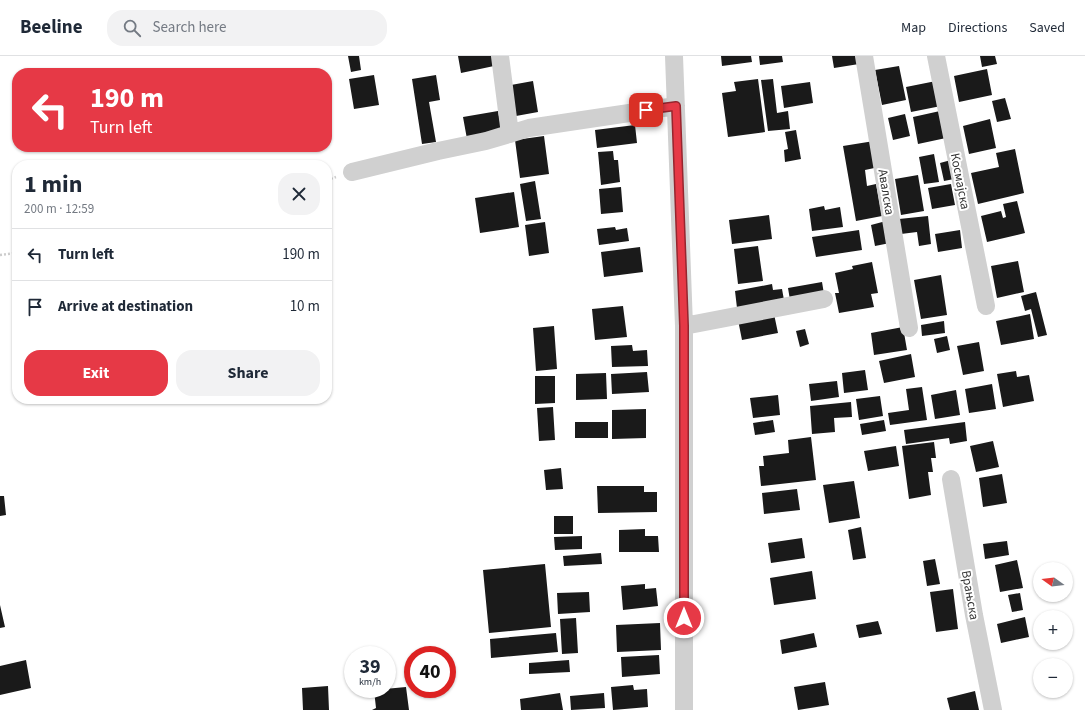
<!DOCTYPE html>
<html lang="en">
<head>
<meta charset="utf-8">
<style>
	:root { --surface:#fff; --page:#f2f2f3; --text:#1f2937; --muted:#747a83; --line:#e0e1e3; --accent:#e63946 }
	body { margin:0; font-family:"Source Sans 3",sans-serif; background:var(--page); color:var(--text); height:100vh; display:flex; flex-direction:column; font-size:15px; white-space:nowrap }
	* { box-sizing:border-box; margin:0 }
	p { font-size:13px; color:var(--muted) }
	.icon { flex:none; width:22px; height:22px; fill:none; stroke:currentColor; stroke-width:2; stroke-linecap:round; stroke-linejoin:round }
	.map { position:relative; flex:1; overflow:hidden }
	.details { position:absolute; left:12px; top:104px; width:320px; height:244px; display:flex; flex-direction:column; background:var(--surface); border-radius:16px; box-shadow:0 1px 3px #0004 }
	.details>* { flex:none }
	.hud { position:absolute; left:12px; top:12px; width:320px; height:84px; border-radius:16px; box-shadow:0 1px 3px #0004; background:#e63946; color:#fff; overflow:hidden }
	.needle { width:26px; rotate:285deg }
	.controls { position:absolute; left:1033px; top:506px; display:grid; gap:8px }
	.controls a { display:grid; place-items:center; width:40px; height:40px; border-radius:50%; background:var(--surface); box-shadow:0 1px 3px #0004; font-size:20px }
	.speed { position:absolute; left:344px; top:590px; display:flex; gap:8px; font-size:20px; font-weight:700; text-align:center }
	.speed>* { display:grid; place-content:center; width:52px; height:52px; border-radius:50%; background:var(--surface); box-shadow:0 1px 3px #0004; line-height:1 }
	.speed small { font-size:10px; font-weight:400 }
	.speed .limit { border:6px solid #d22; background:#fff; color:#111 }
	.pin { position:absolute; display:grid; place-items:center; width:34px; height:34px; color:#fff; margin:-17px; border-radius:8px; box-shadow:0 2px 6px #0006 }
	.me { position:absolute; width:44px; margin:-22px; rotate:0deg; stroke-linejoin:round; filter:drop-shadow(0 0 3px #0008) }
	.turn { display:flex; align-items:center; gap:14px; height:84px; padding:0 12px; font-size:18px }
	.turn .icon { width:52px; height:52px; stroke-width:2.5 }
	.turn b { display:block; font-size:28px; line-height:34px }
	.round { display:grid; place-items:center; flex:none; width:42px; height:42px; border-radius:16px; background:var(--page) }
	.headline { display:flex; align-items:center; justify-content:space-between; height:68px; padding:0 12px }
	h1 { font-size:24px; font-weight:700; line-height:30px }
	.cta { display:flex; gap:8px; margin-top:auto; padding:8px 12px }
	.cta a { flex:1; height:46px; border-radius:16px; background:var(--accent); color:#fff; font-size:16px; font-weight:700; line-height:46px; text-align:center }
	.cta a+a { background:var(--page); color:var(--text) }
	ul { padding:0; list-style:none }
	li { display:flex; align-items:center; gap:12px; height:52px; padding:0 12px; border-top:1px solid var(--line) }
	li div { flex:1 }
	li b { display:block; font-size:15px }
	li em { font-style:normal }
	header { display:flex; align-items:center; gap:24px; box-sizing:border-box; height:56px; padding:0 20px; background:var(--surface); border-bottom:1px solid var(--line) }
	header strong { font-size:19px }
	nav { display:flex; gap:22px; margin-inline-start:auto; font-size:14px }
	.search { width:280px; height:36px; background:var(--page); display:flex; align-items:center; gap:10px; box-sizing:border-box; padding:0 14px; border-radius:16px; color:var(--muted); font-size:15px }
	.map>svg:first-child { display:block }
</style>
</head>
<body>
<header>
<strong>Beeline</strong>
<div class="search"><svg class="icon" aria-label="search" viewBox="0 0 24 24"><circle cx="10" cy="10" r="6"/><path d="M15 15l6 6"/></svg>Search here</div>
<nav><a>Map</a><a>Directions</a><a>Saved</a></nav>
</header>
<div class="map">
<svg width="1085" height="654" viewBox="0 0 1085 654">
	<rect width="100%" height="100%" fill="#fff"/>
	<path fill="#1a1a1a" d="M 348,0 L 359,0 L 361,14 L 351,16 Z
		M 458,0 L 492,0 L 494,10 L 461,17 Z
		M 721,0 L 751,0 L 752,6 L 722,10 Z
		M 759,0 L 782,0 L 783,6 L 760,9 Z
		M 832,0 L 858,0 L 859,8 L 834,12 Z
		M 980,0 L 995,0 L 997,8 L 982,11 Z
		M 899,10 L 906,44 L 882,49 L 875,14 Z
		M 987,13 L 992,39 L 959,46 L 954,20 Z
		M 374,19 L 379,49 L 354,53 L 349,23 Z
		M 436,19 L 440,44 L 429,46 L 436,86 L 422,88 L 412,23 Z
		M 758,23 L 765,76 L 728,81 L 722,37 L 736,35 L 734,26 Z
		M 773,23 L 777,57 L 788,55 L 790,73 L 768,75 L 761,24 Z
		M 533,25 L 538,56 L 516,60 L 511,29 Z
		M 936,25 L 941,50 L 911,56 L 906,31 Z
		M 810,26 L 813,47 L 784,52 L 781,30 Z
		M 1005,42 L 1011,63 L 997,66 L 992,45 Z
		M 498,55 L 502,77 L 467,83 L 463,61 Z
		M 940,55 L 946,82 L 918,88 L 913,61 Z
		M 905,58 L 910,80 L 893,84 L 888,62 Z
		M 990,63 L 996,92 L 969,98 L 963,70 Z
		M 635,69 L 637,87 L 597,92 L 595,74 Z
		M 796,74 L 801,103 L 785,106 L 784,94 L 788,93 L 785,76 Z
		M 544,80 L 549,118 L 520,122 L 515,84 Z
		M 874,85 L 879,111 L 865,114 L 867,130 L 876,128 L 882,160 L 856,165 L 843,90 Z
		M 1015,93 L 1024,137 L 978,148 L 971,117 L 999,111 L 996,97 Z
		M 613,95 L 614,104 L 618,104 L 620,126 L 601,129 L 598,96 Z
		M 934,98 L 939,126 L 924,128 L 919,101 Z
		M 951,104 L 954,123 L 944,125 L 940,107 Z
		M 918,119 L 924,155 L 901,159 L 895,123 Z
		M 535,125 L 541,163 L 526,165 L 520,128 Z
		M 951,128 L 955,149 L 932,153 L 928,132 Z
		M 621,131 L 623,156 L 601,158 L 599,133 Z
		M 514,136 L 519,171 L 480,177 L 475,142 Z
		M 1017,145 L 1025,177 L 987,186 L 981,160 L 1001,155 L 1003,162 L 1006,161 L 1003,148 Z
		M 824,150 L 825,154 L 840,151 L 843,171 L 812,175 L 809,153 Z
		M 769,159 L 772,183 L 732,188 L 729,164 Z
		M 928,160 L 931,188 L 919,190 L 917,176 L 901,178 L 899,163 Z
		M 886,165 L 890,187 L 875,190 L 871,169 Z
		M 545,166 L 549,197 L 529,200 L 525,169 Z
		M 615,171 L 616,174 L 627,172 L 629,185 L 599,189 L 597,173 Z
		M 859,174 L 862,194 L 816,201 L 812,181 Z
		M 960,174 L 962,192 L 938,196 L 935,178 Z
		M 758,190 L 763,225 L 738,228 L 734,193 Z
		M 640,191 L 643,216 L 604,221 L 601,196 Z
		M 1018,205 L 1024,236 L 997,242 L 991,210 Z
		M 872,206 L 878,237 L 871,238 L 874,251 L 839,257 L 835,237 L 839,237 L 835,217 L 853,213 L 852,210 Z
		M 941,219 L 947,259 L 921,263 L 914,224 Z
		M 822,226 L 824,238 L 790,244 L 788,232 Z
		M 772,228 L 773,234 L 782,233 L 784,244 L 737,252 L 735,235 Z
		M 1036,236 L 1047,279 L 1038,281 L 1031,253 L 1025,255 L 1021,240 Z
		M 623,250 L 627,281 L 595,284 L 592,253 Z
		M 774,258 L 778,277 L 742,284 L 738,264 Z
		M 1030,258 L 1034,283 L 1001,289 L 996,265 Z
		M 944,265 L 945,277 L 922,280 L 921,269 Z
		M 554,270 L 557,313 L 536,315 L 533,272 Z
		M 903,271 L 907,294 L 874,299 L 871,277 Z
		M 805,273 L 809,288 L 800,291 L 796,275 Z
		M 947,280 L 950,294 L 937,297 L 934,283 Z
		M 979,286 L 984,315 L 963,319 L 957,290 Z
		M 632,289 L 633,295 L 647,294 L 648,310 L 612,311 L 611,290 Z
		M 911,298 L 915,321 L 884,327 L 879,305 Z
		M 865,314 L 868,334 L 844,337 L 842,317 Z
		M 1016,315 L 1017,321 L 1029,319 L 1034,345 L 1003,351 L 997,318 Z
		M 647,316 L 649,336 L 612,338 L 611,318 Z
		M 606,317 L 607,343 L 576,344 L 576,318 Z
		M 535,320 L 555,320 L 555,347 L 535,348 Z
		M 837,325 L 839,341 L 811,345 L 809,328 Z
		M 992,328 L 996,353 L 969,357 L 965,333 Z
		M 922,331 L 927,364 L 890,369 L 888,357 L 909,354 L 906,333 Z
		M 956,334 L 960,359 L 935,363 L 931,339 Z
		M 778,339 L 780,359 L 753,362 L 750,342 Z
		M 880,340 L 883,360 L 859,364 L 856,343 Z
		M 851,346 L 852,361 L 834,362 L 835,376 L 812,378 L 810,350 Z
		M 553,351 L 555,384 L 539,385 L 537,352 Z
		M 646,353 L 646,382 L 612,383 L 612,354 Z
		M 773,364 L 775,376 L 755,379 L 753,367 Z
		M 884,364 L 886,375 L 862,379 L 860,368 Z
		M 575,366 L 608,366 L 608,382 L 575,382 Z
		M 965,366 L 967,385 L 950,388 L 949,382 L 906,388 L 904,374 Z
		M 811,381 L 816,424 L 761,430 L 759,410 L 764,410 L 763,400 L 789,397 L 788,384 Z
		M 993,385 L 999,411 L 976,416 L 970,390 Z
		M 934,386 L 936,402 L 931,402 L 933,416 L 928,416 L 931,439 L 909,443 L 902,390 Z
		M 896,390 L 899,410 L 868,415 L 864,395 Z
		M 561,412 L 563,433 L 546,434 L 544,414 Z
		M 1002,418 L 1007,447 L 983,451 L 979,422 Z
		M 854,425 L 860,462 L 829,467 L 823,429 Z
		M 597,430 L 644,430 L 644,436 L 657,436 L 657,456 L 598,457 Z
		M 797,433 L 800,454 L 764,458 L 762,437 Z
		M 0,440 L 4,440 L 6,459 L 0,460 Z
		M 554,460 L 573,460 L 573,478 L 554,478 Z
		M 861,471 L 866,502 L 853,504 L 848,474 Z
		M 645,473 L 645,480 L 658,480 L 659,496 L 619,496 L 619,474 Z
		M 582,480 L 582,493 L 555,494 L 554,481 Z
		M 802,482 L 805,502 L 771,507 L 768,487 Z
		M 1007,485 L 1009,499 L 985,503 L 983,488 Z
		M 601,497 L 602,508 L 564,510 L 563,500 Z
		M 935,503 L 940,528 L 927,530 L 923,505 Z
		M 1017,504 L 1023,532 L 1000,536 L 995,509 Z
		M 545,508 L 551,571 L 489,577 L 483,514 Z
		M 812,515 L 816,543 L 774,549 L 770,522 Z
		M 645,528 L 645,533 L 656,532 L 658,550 L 623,554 L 621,530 Z
		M 953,533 L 958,573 L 936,576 L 930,536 Z
		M 589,536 L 590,556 L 558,558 L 557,537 Z
		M 1020,537 L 1023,554 L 1012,556 L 1008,539 Z
		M 0,549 L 5,571 L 0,572 Z
		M 1025,561 L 1029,581 L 1001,587 L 997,568 Z
		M 576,562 L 578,597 L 562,598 L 560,563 Z
		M 878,565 L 882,578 L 859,582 L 856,569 Z
		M 660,567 L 661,594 L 617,596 L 616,569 Z
		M 556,577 L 558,596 L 491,602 L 490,583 Z
		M 814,577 L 817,591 L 782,598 L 780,584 Z
		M 659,599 L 660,618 L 622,621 L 621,601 Z
		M 26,604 L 31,632 L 0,639 L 0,610 Z
		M 569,604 L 570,616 L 529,618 L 529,607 Z
		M 825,626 L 829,649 L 798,654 L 794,631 Z
		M 633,629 L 634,634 L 647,633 L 648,651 L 613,654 L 611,631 Z
		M 328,630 L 329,654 L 303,654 L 302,632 Z
		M 406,631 L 409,654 L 372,654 L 376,652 L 374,634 Z
		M 975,635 L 979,654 L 950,654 L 947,642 Z
		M 560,637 L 563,654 L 521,654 L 520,643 Z
		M 604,637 L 605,652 L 571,654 L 570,640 Z"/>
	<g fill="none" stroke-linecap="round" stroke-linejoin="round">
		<path stroke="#cdcdcd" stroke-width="2.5" stroke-dasharray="2 2" stroke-linecap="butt" d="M 327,124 L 336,121
			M 0,199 L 17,197"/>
		<path stroke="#d0d0d0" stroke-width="18" d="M 500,0 L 510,78
			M 674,0 L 684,270 L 684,654
			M 864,0 L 909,272
			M 936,0 L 986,250
			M 352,116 L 438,95 L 486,85 L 529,72 L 676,50
			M 684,270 L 824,243
			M 951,423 L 974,559 L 993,654"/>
	</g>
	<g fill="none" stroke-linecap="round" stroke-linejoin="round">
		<g stroke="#96252e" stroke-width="10">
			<path id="route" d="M 646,54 L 676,50 L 684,270 L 684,562"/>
		</g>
		<use href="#route" stroke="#e63946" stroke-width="7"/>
	</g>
	<g text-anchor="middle" stroke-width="4" stroke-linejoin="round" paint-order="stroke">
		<g font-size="13" fill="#333" stroke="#fff">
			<text transform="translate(961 125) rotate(79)" y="5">Космајска</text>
			<text transform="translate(887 136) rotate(81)" y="5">Авалска</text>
			<text transform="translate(971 539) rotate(80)" y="5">Врањска</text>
		</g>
	</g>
</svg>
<div class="controls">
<a><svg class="needle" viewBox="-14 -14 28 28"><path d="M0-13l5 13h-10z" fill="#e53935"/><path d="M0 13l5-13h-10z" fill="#747a83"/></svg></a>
<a>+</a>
<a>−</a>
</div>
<div class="speed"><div>39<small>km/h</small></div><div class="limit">40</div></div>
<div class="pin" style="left:646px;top:54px;background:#d93025"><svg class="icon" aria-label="arrive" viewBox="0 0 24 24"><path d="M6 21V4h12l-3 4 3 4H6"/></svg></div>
<svg class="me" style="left:684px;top:562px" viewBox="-20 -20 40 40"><circle r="17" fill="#e63946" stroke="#fff" stroke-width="3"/><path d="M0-11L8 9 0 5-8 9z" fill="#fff"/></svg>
<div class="hud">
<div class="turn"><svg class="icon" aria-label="left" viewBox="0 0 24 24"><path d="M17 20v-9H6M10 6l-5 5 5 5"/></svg><div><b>190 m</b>Turn left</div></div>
</div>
<section class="details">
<div class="headline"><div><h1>1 min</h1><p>200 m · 12:59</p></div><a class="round"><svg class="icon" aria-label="close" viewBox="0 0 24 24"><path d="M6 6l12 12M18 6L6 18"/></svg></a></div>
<ul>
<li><svg class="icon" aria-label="left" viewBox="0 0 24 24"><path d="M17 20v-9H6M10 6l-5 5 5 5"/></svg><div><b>Turn left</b></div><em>190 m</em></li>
<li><svg class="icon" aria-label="arrive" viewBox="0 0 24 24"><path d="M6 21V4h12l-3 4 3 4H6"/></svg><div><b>Arrive at destination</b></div><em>10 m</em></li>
</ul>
<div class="cta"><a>Exit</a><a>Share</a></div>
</section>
</div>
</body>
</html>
